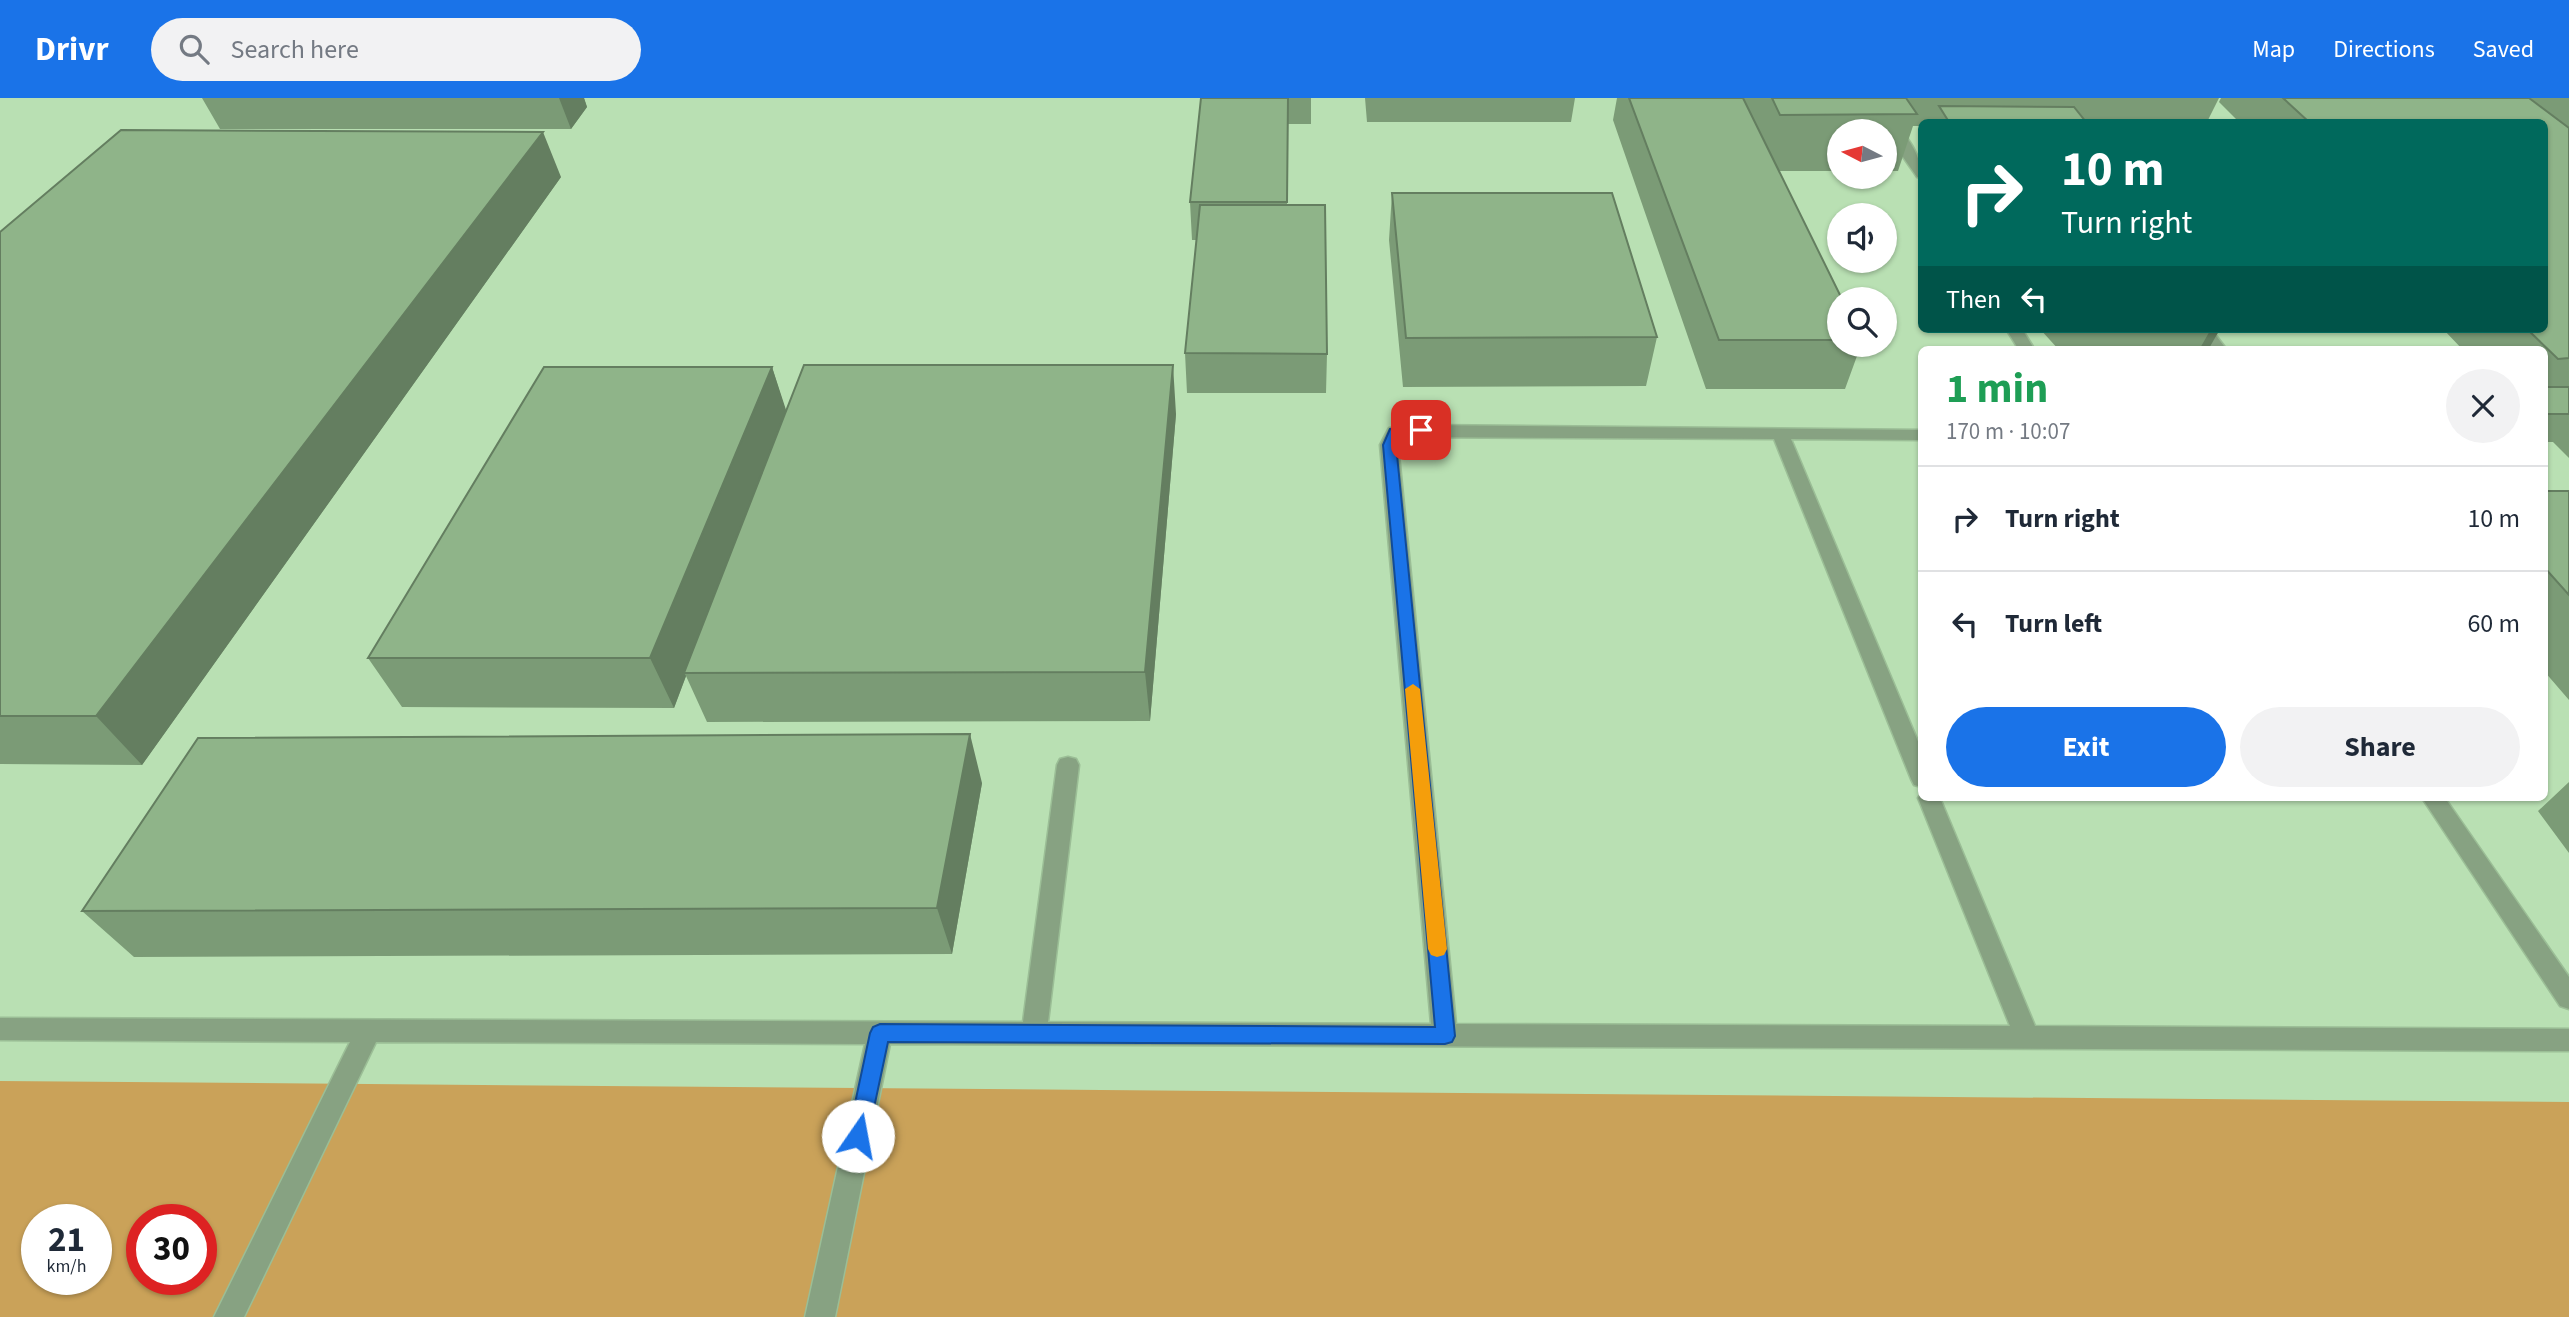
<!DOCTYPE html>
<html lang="en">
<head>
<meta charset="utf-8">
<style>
	:root { --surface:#fff; --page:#f2f2f3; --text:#1f2937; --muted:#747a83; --line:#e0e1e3; --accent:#1a73e8 }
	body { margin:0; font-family:"Source Sans 3",sans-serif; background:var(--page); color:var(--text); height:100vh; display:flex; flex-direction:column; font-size:26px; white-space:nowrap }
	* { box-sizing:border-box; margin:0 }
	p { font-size:23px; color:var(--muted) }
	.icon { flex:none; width:38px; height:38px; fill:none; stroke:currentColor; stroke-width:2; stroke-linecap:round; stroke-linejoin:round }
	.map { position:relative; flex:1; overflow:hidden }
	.panel { position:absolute; left:1918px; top:248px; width:630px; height:455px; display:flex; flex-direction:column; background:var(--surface); border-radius:10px; box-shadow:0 2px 5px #0004 }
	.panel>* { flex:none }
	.top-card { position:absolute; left:1918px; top:21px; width:630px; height:214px; border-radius:10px; box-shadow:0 2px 5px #0004; background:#00695c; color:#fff; overflow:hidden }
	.needle { width:46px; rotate:276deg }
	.controls { position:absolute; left:1827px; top:21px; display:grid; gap:14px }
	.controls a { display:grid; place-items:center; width:70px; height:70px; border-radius:50%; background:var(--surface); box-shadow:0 2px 5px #0004; font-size:35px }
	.speed { position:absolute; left:21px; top:1106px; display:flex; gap:14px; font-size:35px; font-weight:700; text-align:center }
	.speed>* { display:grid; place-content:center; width:91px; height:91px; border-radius:50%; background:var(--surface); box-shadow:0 2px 5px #0004; line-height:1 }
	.speed small { font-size:18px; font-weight:400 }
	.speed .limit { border:10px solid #d22; background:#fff; color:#111 }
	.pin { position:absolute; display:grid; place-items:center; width:60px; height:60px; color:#fff; margin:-30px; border-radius:14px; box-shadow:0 4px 10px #0006 }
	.me { position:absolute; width:77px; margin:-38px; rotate:12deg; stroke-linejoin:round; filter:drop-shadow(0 0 5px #0008) }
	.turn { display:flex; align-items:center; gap:24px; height:147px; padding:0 28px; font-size:32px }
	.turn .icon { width:91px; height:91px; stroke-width:2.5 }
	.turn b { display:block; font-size:49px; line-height:60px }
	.then { display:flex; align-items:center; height:66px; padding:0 28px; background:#0003; gap:14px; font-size:26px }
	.round { display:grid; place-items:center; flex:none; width:74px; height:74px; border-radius:37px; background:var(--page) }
	.head { display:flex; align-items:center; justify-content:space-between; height:119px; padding:0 28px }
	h1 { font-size:42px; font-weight:700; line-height:52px; color:#1e9e55 }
	.cta { display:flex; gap:14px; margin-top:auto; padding:14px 28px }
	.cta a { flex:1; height:80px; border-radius:42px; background:var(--accent); color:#fff; font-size:28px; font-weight:700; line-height:80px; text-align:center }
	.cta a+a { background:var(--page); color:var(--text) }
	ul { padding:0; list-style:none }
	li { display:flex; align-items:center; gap:21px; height:105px; padding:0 28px; border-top:2px solid var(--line) }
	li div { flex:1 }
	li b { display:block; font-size:26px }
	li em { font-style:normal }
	header { display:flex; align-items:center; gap:42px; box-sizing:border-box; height:98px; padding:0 35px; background:var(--accent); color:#fff }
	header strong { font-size:33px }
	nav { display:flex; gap:38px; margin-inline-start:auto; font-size:24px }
	.search { width:490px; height:63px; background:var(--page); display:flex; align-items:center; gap:18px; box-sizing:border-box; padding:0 24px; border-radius:38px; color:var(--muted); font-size:26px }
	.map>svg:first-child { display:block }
</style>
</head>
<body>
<header>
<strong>Drivr</strong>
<div class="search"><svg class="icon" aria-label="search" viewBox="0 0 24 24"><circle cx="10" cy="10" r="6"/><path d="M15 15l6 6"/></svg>Search here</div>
<nav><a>Map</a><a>Directions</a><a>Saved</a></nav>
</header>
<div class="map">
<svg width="2569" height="1219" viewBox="0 0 2569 1219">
	<rect width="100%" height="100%" fill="#b9e0b3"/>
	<path fill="#caa259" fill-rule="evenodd" d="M 0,983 L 2569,1004 L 2569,1219 L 0,1219 ZM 37,1122 L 96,1122 L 96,1181 L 37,1181 ZM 142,1122 L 201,1122 L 201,1181 L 142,1181 Z"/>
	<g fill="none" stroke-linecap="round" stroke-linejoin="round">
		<g stroke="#9bbe96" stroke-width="3">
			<path id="minor" d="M 1889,25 C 1908,33 1922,61 1922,80 L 1917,79 L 1882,29 Z
				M 2006,231 L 2022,231 L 2035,252 L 2019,252 Z
				M 2195,231 L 2211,231 L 2227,252 L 2211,252 Z
				M 1421,327 L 1922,332 L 1922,342 L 1791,341 L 1922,653 L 1922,689 L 1914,687 L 1911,681 L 1774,341 L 1401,339 L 1398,347 L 1456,926 L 2010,928 L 1918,700 L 1922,694 L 1922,700 L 1940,700 L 2035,928 L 2569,931 L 2569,953 L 890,946 L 835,1219 L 805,1219 L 865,946 L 376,944 L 244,1219 L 214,1219 L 350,944 L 0,942 L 0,920 L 1023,924 L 1057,667 L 1060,661 L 1068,659 L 1076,661 L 1079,667 L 1048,924 L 1431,926 L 1380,347 L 1389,330 Z
				M 2422,700 L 2445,700 L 2569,879 L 2569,911 L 2560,908 Z"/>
		</g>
		<use href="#minor" fill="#87a282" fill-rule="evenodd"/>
	</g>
	<path fill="#7b9b76" d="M 202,0 L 584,0 L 587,9 L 571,31 L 220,31 Z
		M 1201,0 L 1311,0 L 1311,26 L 1288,26 L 1287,107 L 1327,256 L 1326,295 L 1187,295 L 1185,255 L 1197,142 L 1192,142 L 1190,104 Z
		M 1365,0 L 1575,0 L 1571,24 L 1367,24 Z
		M 1617,0 L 2219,0 L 2207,24 L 1922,24 L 1922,28 L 1913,28 L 1898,73 L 1885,73 L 1885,33 L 1839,33 L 1839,73 L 1779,73 L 1839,201 L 1839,247 L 1861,247 L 1845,291 L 1706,291 L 1613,22 Z
		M 2221,0 L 2569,0 L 2569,360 L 2553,344 L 2544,344 L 2544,252 L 2463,252 L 2443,231 L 2544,231 L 2544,24 L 2239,24 L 2219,4 Z
		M 561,79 L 142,667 L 0,666 L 0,134 Z
		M 1392,95 L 1657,239 L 1646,288 L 1403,289 L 1389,142 Z
		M 2040,231 L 2220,231 L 2208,252 L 2059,252 Z
		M 772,269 L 786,314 L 1176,316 L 1150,623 L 707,624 L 686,578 L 674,610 L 402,609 L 368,560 Z
		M 2544,393 L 2569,393 L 2569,602 L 2544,573 Z
		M 2569,684 L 2569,755 L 2538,713 Z
		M 982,685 L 952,856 L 134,859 L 82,813 Z"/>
	<path fill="#647e60" d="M 559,0 L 584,0 L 587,9 L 571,31 Z
		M 543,34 L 561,79 L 142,667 L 96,618 Z
		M 2211,231 L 2220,231 L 2208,252 L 2199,252 Z
		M 1173,267 L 1176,316 L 1150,623 L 1145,574 Z
		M 772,269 L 788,318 L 684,575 L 686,578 L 674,610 L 650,560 Z
		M 970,636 L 982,685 L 952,856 L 937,810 Z"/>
	<path fill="#8fb489" stroke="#647e60" stroke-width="2" d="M 1201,0 L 1288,0 L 1287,104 L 1190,104 Z
		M 1629,0 L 1743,0 L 1842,201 L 1839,201 L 1839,242 L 1719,242 Z
		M 1772,0 L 1906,0 L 1917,16 L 1780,17 Z
		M 2283,0 L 2529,0 L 2569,30 L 2569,260 L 2558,261 L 2527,231 L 2544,231 L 2544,24 L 2309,24 Z
		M 1939,8 L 2074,9 L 2086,24 L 1949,24 Z
		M 121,32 L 543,34 L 96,618 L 0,618 L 0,134 Z
		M 1392,95 L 1612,95 L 1657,239 L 1406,240 Z
		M 1200,107 L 1325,107 L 1327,256 L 1185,255 Z
		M 2139,231 L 2195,231 L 2150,233 Z
		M 804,267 L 1173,267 L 1145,574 L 684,575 Z
		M 544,269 L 772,269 L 650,560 L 368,560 Z
		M 2544,289 L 2569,289 L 2569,316 L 2544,316 Z
		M 2544,393 L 2569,393 L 2569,497 L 2544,469 Z
		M 970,636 L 937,810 L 82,813 L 198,640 Z"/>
	<path fill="#1a73e8" stroke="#114b97" stroke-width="2" d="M 1421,328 L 1428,332 L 1426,335 L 1400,338 L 1396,347 L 1455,938 L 1452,944 L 1445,946 L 888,944 L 868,1038 L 865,1045 L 858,1048 L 851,1045 L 848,1038 L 870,935 L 873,929 L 880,926 L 1435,929 L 1383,347 L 1390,331 Z"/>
	<path fill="#f59e0b" d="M 1413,586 L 1420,591 L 1447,851 L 1444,857 L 1437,859 L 1431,857 L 1428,851 L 1405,591 Z"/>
</svg>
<div class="controls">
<a><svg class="needle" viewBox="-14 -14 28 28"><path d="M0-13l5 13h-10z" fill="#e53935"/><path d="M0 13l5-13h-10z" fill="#747a83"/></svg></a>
<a><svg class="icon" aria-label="sound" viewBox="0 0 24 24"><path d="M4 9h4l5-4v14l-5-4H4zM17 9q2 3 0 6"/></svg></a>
<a><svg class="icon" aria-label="search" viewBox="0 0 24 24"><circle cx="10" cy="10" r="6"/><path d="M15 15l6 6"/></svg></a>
</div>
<div class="speed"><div>21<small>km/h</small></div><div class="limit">30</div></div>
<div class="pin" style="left:1421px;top:332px;background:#d93025"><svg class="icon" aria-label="arrive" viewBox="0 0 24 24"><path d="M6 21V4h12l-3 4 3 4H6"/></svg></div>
<svg class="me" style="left:858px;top:1038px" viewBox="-20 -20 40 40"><circle r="19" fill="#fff"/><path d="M0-13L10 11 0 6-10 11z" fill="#1a73e8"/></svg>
<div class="top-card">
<div class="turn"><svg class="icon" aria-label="right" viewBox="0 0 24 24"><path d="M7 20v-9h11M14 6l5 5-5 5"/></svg><div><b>10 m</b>Turn right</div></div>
<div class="then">Then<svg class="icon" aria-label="left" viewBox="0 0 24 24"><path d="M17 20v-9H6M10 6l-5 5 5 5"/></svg></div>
</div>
<section class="panel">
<div class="head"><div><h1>1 min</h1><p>170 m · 10:07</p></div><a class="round"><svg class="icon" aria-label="close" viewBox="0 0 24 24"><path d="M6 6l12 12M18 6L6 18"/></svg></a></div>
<ul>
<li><svg class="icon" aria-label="right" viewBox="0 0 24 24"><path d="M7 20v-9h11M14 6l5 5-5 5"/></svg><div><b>Turn right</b></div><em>10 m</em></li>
<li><svg class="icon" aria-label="left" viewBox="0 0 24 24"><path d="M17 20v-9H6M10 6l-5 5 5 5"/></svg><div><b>Turn left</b></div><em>60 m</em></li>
</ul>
<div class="cta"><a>Exit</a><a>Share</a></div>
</section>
</div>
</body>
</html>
